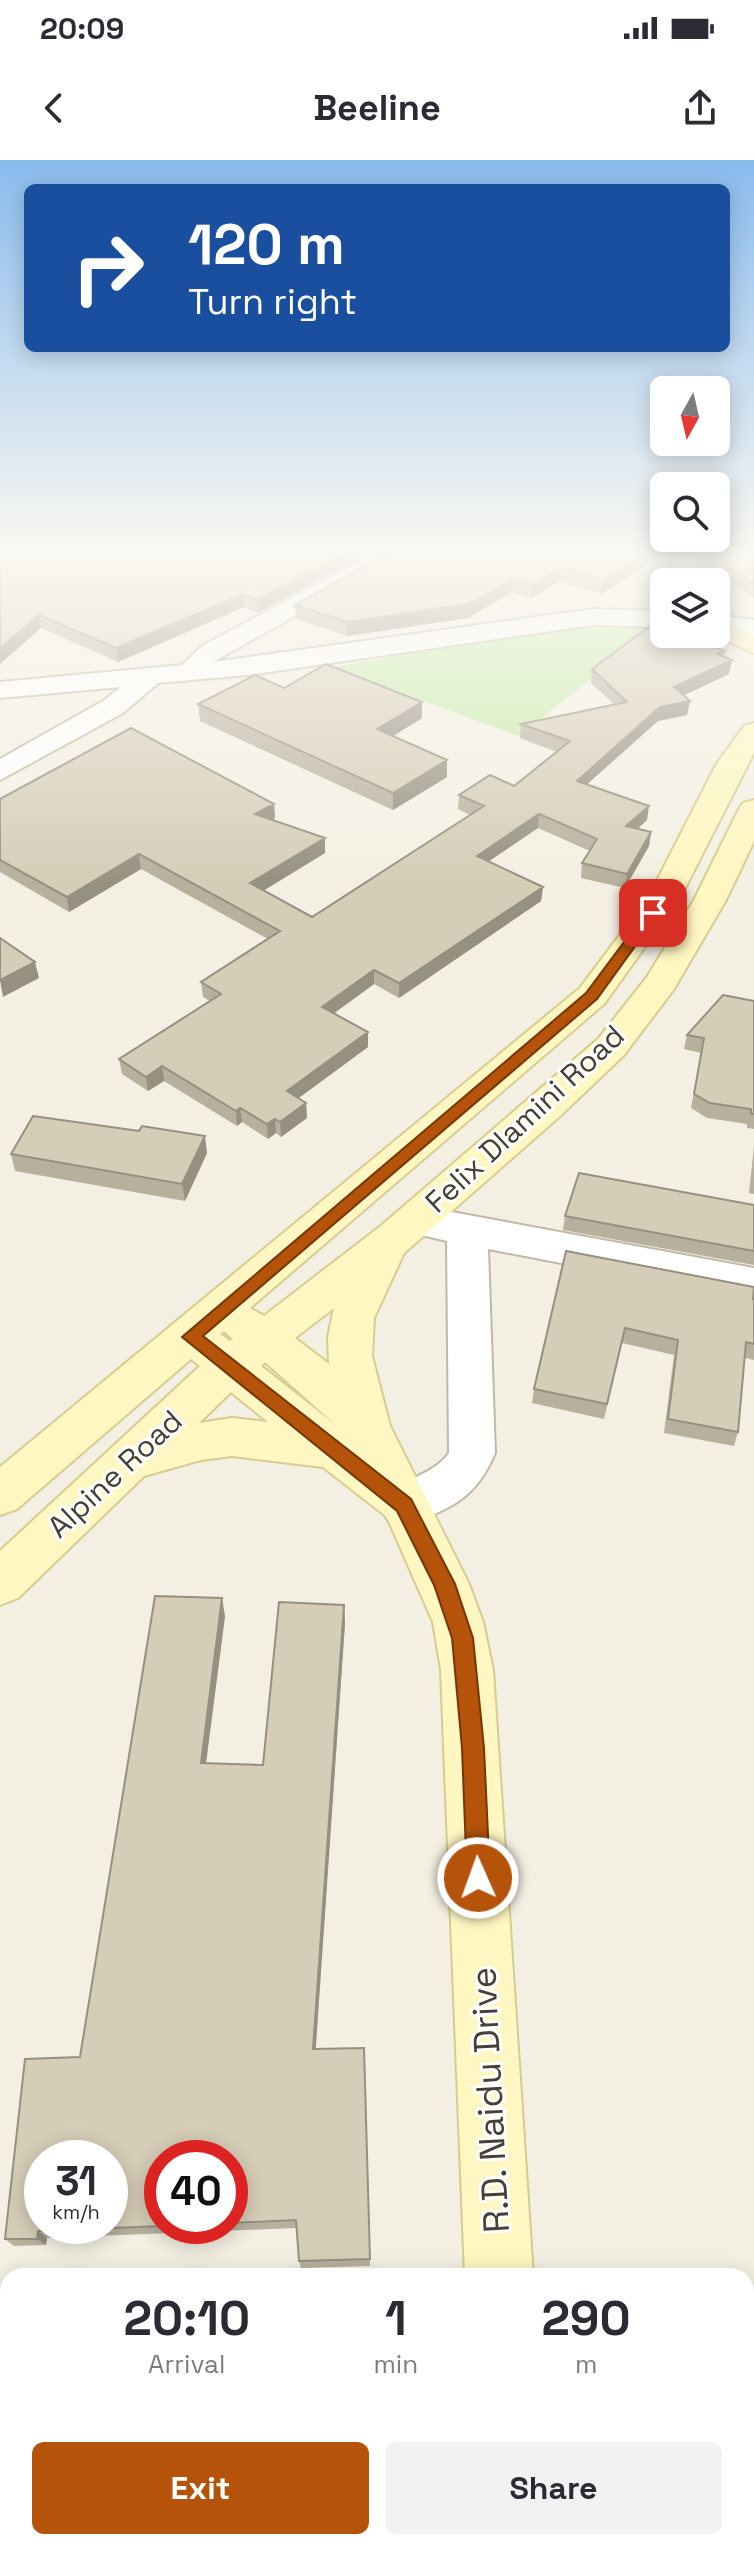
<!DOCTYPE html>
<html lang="en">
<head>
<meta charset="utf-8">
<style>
	:root { --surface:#fff; --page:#f2f2f3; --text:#2b2b33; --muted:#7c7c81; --accent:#b45309 }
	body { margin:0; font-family:"Space Grotesk",sans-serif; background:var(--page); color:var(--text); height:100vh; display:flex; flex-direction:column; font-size:30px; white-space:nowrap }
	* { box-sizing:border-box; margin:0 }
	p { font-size:26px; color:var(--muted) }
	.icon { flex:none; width:44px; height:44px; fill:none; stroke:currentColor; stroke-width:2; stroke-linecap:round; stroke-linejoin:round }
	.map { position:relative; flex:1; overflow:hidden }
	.side { position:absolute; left:0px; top:2108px; width:754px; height:282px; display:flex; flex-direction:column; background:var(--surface); border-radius:24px 24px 0 0; box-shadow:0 4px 20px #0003 }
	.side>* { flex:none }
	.hud { position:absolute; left:24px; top:24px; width:706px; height:168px; border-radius:12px; box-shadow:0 4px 20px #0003; background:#1a4fa0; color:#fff; overflow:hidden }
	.needle { width:52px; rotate:188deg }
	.tools { position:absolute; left:650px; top:216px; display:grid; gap:16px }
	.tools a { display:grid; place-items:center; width:80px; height:80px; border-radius:12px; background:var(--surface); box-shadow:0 4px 20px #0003; font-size:40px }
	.speed { position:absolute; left:24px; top:1980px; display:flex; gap:16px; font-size:40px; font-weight:700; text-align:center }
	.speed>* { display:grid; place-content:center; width:104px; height:104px; border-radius:50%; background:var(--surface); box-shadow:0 4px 20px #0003; line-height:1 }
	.speed small { font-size:20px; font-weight:400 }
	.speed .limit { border:12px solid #d22; background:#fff; color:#111 }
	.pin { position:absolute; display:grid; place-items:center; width:68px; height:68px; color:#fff; margin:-34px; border-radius:16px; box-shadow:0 4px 12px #0006 }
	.me { position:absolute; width:88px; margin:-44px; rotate:358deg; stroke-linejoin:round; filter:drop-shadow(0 0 6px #0008) }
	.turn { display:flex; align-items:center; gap:28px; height:168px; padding:0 32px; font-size:36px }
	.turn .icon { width:104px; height:104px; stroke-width:2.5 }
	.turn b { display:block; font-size:56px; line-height:68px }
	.eta { display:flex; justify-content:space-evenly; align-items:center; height:136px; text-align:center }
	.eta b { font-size:48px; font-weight:700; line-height:56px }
	.primary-button { display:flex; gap:16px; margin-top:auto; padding:16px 32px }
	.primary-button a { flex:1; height:92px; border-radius:12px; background:var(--accent); color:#fff; font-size:32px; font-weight:700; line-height:92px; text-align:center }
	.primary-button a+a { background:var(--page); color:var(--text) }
	.status { display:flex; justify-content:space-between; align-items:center; height:56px; padding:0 40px; background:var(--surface); direction:ltr }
	.status svg { height:22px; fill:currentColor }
	header { display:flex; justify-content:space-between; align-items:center; height:104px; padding:0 32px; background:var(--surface); font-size:36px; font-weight:700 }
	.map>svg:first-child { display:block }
</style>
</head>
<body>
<div class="status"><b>20:09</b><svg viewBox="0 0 49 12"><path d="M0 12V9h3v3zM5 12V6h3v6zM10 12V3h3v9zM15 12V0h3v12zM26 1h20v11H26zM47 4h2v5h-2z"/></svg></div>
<header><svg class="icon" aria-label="back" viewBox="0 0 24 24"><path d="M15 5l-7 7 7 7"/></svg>Beeline<svg class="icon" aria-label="share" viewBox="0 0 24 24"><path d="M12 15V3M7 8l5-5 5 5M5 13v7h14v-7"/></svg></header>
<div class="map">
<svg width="754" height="2389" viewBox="0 0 754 2389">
	<rect width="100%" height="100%" fill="#f3f0e3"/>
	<path fill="#c5eba8" d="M 628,465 L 655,470 L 518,576 L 332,507 L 528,474 Z"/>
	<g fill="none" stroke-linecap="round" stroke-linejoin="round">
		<g stroke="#bfb9a5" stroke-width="4">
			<path id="street" d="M 383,389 L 414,389 L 213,502 L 593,449 L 664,451 L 664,467 L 593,465 L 248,515 L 158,523 L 123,553 L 0,620 L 0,599 L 103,541 L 121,527 L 0,538 L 0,522 L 182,505 L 202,486 Z
				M 716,455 L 754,460 L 754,476 L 716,471 Z
				M 414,1045 L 754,1108 L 754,1140 L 488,1089 L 495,1293 C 476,1339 449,1350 404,1365 L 387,1359 L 380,1345 C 393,1318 431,1319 449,1293 L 447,1081 L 400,1070 L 394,1060 L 400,1050 Z"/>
		</g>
		<g stroke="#d6cc8f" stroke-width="4">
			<path id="secondary" d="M 716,461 L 729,463 L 754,475 L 754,493 L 712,474 L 716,474 Z
				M 754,563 L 754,593 L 680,738 L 604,844 L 250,1148 L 264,1156 L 382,1065 L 598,879 L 647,817 L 694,740 L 739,649 L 743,643 L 754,640 L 754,681 L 726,740 L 674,829 L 624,895 L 560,956 L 404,1093 L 374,1158 L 372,1196 L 390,1266 L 469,1424 L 483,1462 L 493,1510 L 533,2116 L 465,2116 L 441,1510 L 433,1462 L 387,1357 L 323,1307 L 232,1296 L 201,1300 L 144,1316 L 18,1438 L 0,1445 L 0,1391 L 200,1206 L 191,1199 L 17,1349 L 0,1355 L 0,1307 L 580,828 L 649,736 L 716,605 L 744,566 ZM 334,1148 L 328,1177 L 329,1204 L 295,1178 ZM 224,1171 L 233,1179 L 230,1181 L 220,1174 ZM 265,1202 L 337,1266 L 261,1206 ZM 231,1232 L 268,1262 L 232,1258 L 199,1263 Z
				M 495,2382 L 569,2382 L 571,2389 L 497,2389 Z"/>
		</g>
		<use href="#street" fill="#fff" fill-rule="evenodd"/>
		<use href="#secondary" fill="#fff7c1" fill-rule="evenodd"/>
	</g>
	<path fill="#b7b09d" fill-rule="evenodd" d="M 377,389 L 257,453 L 244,447 L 118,502 L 41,468 L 0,394 Z
		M 671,389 L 601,434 L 560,421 L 531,438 L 512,432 L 468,458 L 347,476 L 296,459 L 295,445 Z
		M 680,389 L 754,389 L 754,438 Z
		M 725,491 L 724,497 L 732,500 L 729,514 L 684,535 L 690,541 L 687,555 L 658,561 L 587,624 L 647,660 L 637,669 L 651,672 L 649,686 L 625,728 L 581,718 L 582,703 L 590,691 L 538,668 L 489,701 L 543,727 L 541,741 L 399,838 L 374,824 L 333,854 L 368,887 L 298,938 L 306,943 L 307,958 L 281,977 L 276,973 L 268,979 L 242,962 L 237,966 L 164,921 L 148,931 L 122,914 L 119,899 L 210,841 L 203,837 L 201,822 L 268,779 L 141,709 L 69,752 L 0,712 L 0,639 L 274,644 L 275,658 L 272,660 L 325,693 L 263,731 L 312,757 L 470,655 L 458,649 L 459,635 L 514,626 L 557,592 L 520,578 L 521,564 L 614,544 L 591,523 L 592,509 Z
		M 284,528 L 422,542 L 422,558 L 393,576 L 447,600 L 447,617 L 393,650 L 200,561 L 198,544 Z
		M 754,841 L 754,969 L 747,968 L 747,964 L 707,958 L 691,948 L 701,893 L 684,889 L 687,875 Z
		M 139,971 L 207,993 L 185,1041 L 15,1011 L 11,994 Z
		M 754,986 L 754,1034 L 749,1033 Z
		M 754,1045 L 754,1105 L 563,1070 L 565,1056 Z
		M 566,1091 L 754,1139 L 754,1200 L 745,1198 L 738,1272 L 734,1286 L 664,1273 L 674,1195 L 622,1183 L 604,1259 L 532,1243 L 534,1229 Z
		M 344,1445 L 345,1463 L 315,1889 L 364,1888 L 370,2106 L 301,2108 L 299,2101 L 296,2068 L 47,2078 L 46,2085 L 14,2086 L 5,2079 L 80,1897 L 225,1456 L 206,1603 L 263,1605 ZM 230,1998 L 230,2066 L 162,2066 Z"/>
	<path fill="#959080" d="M 352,389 L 377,389 L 257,453 L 257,440 Z
		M 653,389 L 671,389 L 601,434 L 602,421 Z
		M 561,407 L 560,421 L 531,438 L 532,425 Z
		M 513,419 L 512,432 L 468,458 L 347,476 L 347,462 Z
		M 243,434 L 244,447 L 118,502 L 116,488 Z
		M 39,455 L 41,468 L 0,504 L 0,488 Z
		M 732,500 L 729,514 L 672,541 L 674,527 Z
		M 690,541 L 687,555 L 658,561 L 575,635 L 577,621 L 660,547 Z
		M 422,542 L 422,558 L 377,586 L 377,569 Z
		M 447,600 L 447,617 L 393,650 L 393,633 Z
		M 274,644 L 275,658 L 256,668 L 255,654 Z
		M 649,646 L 647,660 L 624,681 L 626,666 Z
		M 539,654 L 538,668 L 476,710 L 477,696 Z
		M 651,672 L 649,686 L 625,728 L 627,714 Z
		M 325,678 L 325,693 L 251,738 L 250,723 Z
		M 139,694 L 141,709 L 69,752 L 67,737 Z
		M 543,727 L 541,741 L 399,838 L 399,823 Z
		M 35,802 L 39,818 L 3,837 L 0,820 Z
		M 374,810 L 374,824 L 322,862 L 322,847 Z
		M 368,872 L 368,887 L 288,946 L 287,931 Z
		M 162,906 L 164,921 L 148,931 L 146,917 Z
		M 306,943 L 307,958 L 281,977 L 280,962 Z
		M 240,948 L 242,962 L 237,966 L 236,951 Z
		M 275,959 L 276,973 L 268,979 L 267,964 Z
		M 205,976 L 207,993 L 185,1041 L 182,1024 Z
		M 222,1438 L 225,1456 L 204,1618 L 201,1603 Z
		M 344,1445 L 345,1463 L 315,1900 L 313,1889 Z
		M 38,2071 L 47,2078 L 46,2085 L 37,2079 Z
		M 213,2382 L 218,2382 L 218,2389 L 213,2389 Z"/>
	<path fill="#d5cdb7" stroke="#959080" stroke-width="2" fill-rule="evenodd" d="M 14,389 L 352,389 L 257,440 L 243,434 L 116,488 L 39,455 L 0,488 L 0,394 Z
		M 395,389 L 653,389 L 602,421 L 561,407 L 532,425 L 513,419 L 468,444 L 347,462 L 295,445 Z
		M 702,389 L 754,389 L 754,423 Z
		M 650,466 L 664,471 L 664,474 L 673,474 L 725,491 L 718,494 L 732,500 L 674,527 L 690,541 L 660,547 L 577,621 L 649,646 L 626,666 L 651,672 L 627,714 L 582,703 L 597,679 L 539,654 L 477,696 L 543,727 L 399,823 L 374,810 L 322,847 L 368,872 L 287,931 L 306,943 L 280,962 L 275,959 L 267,964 L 240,948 L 236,951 L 162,906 L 146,917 L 119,899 L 221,834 L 201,822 L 280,771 L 139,694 L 67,737 L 0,700 L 0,639 L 131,568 L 274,644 L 255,654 L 325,678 L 250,723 L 312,757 L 484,646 L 459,635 L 490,615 L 514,626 L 570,581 L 521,564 L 627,542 L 592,509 Z
		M 326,504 L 422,542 L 377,569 L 447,600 L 393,633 L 198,544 L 255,515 L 284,528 Z
		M 0,778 L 35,802 L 0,820 Z
		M 723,835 L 754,841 L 754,954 L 751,954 L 751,949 L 710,943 L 694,934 L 704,878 L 687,875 Z
		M 33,956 L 139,971 L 142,966 L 205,976 L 182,1024 L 11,994 Z
		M 579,1013 L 754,1045 L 754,1091 L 565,1056 Z
		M 566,1091 L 754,1127 L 753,1139 L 754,1139 L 754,1184 L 746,1182 L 738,1272 L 668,1259 L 678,1180 L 625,1168 L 607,1244 L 534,1229 Z
		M 155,1436 L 222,1438 L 201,1603 L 263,1605 L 279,1442 L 344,1445 L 313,1889 L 364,1888 L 370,2099 L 299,2101 L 296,2060 L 230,2063 L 230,1998 L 162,1998 L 162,2066 L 38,2071 L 37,2079 L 5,2079 L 25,1899 L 80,1897 ZM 42,1998 L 110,1998 L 110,2066 L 42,2066 Z
		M 200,2111 L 200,2116 L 162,2116 Z
		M 62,2382 L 213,2382 L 213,2389 L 62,2389 Z"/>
	<linearGradient id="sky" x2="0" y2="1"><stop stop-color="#89bbed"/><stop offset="0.54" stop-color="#faf8f2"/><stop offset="1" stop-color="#faf8f2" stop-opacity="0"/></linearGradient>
	<rect width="754" height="724" fill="url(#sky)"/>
	<path fill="#b45309" stroke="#753606" stroke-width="2" d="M 648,750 L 659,753 L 597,839 L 203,1176 L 411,1339 L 455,1424 L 473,1478 L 484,1588 L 490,1718 L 487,1727 L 478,1730 L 470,1727 L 467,1718 L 462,1588 L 452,1478 L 434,1425 L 397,1351 L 182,1177 L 586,833 Z"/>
	<g text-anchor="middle" stroke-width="6" stroke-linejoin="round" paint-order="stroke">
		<g font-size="30" fill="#454033" stroke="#fff">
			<text transform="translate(525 959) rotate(-43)" y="10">Felix Dlamini Road</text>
			<text transform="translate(115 1314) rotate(-43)" y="10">Alpine Road</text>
		</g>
		<g font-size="36" fill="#454033" stroke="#fff">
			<text transform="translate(489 1940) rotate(-93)" y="13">R.D. Naidu Drive</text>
		</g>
	</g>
</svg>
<div class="tools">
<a><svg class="needle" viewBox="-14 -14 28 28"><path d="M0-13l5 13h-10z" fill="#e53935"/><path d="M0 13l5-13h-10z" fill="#7c7c81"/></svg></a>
<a><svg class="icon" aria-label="search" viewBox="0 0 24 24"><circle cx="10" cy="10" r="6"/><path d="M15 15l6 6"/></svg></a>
<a><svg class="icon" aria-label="layers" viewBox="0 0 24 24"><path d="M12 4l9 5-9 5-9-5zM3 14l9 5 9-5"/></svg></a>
</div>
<div class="speed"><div>31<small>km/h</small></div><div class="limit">40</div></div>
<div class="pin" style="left:653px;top:753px;background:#d93025"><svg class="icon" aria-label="arrive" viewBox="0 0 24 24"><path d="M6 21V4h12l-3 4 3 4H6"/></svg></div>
<svg class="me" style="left:478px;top:1718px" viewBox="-20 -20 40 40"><circle r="17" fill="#b45309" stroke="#fff" stroke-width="3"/><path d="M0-11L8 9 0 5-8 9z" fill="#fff"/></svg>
<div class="hud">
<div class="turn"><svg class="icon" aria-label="right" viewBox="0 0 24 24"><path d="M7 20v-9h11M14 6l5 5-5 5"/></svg><div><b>120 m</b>Turn right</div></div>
</div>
<section class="side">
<div class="eta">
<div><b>20:10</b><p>Arrival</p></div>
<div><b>1</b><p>min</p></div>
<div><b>290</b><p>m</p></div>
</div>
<div class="primary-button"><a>Exit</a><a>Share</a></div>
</section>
</div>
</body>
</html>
